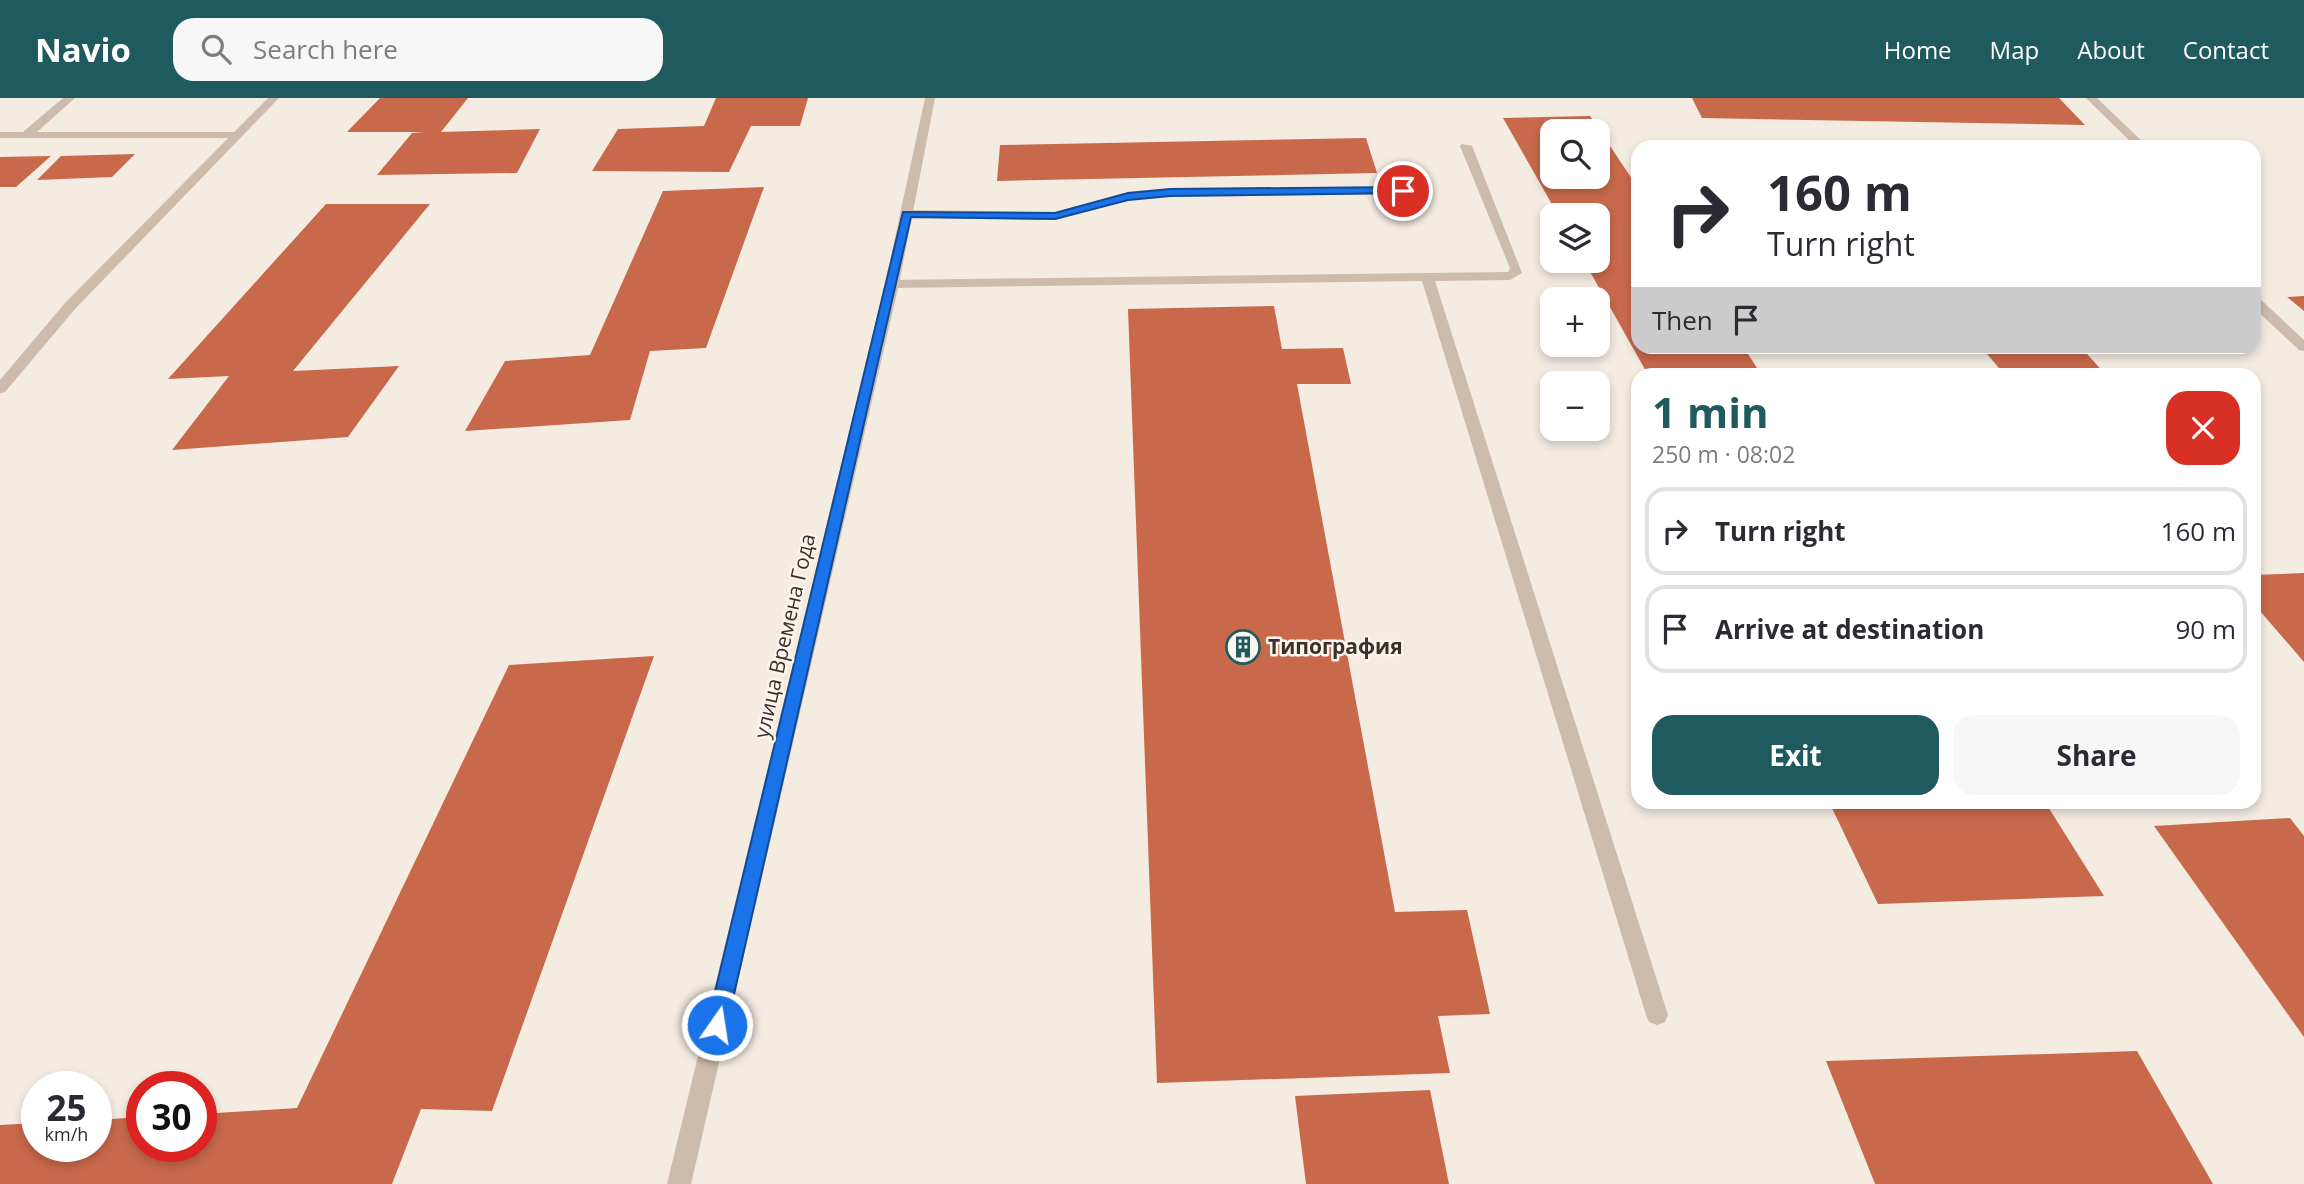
<!DOCTYPE html>
<html lang="en">
<head>
<meta charset="utf-8">
<style>
	:root { --surface:#fff; --page:#f7f7f7; --text:#2b2b33; --muted:#7c7c81; --line:#e1e1e2; --accent:#1f5a5e }
	body { margin:0; font-family:"Open Sans",sans-serif; background:var(--page); color:var(--text); height:100vh; display:flex; flex-direction:column; font-size:26px; white-space:nowrap }
	* { box-sizing:border-box; margin:0 }
	p { font-size:23px; color:var(--muted) }
	.icon { flex:none; width:38px; height:38px; fill:none; stroke:currentColor; stroke-width:2; stroke-linecap:round; stroke-linejoin:round }
	.map { position:relative; flex:1; overflow:hidden }
	.side { position:absolute; left:1631px; top:270px; width:630px; height:441px; display:flex; flex-direction:column; background:var(--surface); border-radius:21px; box-shadow:0 4px 10px #0003 }
	.side>* { flex:none }
	.guide { position:absolute; left:1631px; top:42px; width:630px; height:214px; border-radius:21px; box-shadow:0 4px 10px #0003; background:#fff; color:var(--text); overflow:hidden }
	.buttons { position:absolute; left:1540px; top:21px; display:grid; gap:14px }
	.buttons a { display:grid; place-items:center; width:70px; height:70px; border-radius:14px; background:var(--surface); box-shadow:0 4px 10px #0003; font-size:35px }
	.speed { position:absolute; left:21px; top:973px; display:flex; gap:14px; font-size:35px; font-weight:700; text-align:center }
	.speed>* { display:grid; place-content:center; width:91px; height:91px; border-radius:50%; background:var(--surface); box-shadow:0 4px 10px #0003; line-height:1 }
	.speed small { font-size:18px; font-weight:400 }
	.speed .limit { border:10px solid #d22; background:#fff; color:#111 }
	.pin { position:absolute; display:grid; place-items:center; width:60px; height:60px; color:#fff; margin:-30px; border:4px solid #fff; border-radius:50%; box-shadow:0 2px 7px #0007 }
	.me { position:absolute; width:77px; margin:-38px; rotate:13deg; stroke-linejoin:round; filter:drop-shadow(0 0 5px #0008) }
	.turn { display:flex; align-items:center; gap:24px; height:147px; padding:0 21px; font-size:32px }
	.turn .icon { width:91px; height:91px; stroke-width:2.5 }
	.turn b { display:block; font-size:49px; line-height:60px }
	.then { display:flex; align-items:center; height:66px; padding:0 21px; background:#0003; gap:14px; font-size:26px }
	.round { display:grid; place-items:center; flex:none; width:74px; height:74px; border-radius:21px; background:var(--page) }
	.headline { display:flex; align-items:center; justify-content:space-between; height:119px; padding:0 21px }
	h1 { font-size:42px; font-weight:700; line-height:52px; color:var(--accent) }
	.cta { display:flex; gap:14px; margin-top:auto; padding:14px 21px }
	.cta a { flex:1; height:80px; border-radius:21px; background:var(--accent); color:#fff; font-size:28px; font-weight:700; line-height:80px; text-align:center }
	.cta a+a { background:var(--page); color:var(--text) }
	ul { padding:0; list-style:none }
	li { display:flex; align-items:center; gap:21px; height:88px; margin:0 14px 10px; padding:0 7px; border:4px solid var(--line); border-radius:21px }
	li div { flex:1 }
	li b { display:block; font-size:26px }
	li em { font-style:normal }
	header { display:flex; align-items:center; gap:42px; box-sizing:border-box; height:98px; padding:0 35px; background:var(--accent); color:#fff }
	header strong { font-size:33px }
	nav { display:flex; gap:38px; margin-inline-start:auto; font-size:24px }
	.search { width:490px; height:63px; background:var(--page); display:flex; align-items:center; gap:18px; box-sizing:border-box; padding:0 24px; border-radius:21px; color:var(--muted); font-size:26px }
	.map>svg:first-child { display:block }
</style>
</head>
<body>
<header>
<strong>Navio</strong>
<div class="search"><svg class="icon" aria-label="search" viewBox="0 0 24 24"><circle cx="10" cy="10" r="6"/><path d="M15 15l6 6"/></svg>Search here</div>
<nav><a>Home</a><a>Map</a><a>About</a><a>Contact</a></nav>
</header>
<div class="map">
<svg width="2304" height="1086" viewBox="0 0 2304 1086">
	<rect width="100%" height="100%" fill="#f4ebe1"/>
	<path fill="#c8694b" fill-rule="evenodd" d="M 380,0 L 468,0 L 441,34 L 540,31 L 517,75 L 377,77 L 412,35 L 424,34 L 347,34 Z
		M 716,0 L 808,0 L 800,28 L 751,28 L 729,74 L 592,73 L 618,31 L 704,28 Z
		M 1692,0 L 2059,0 L 2085,27 L 1702,20 Z
		M 1590,18 L 1638,90 L 1638,248 L 1743,248 L 1757,270 L 1647,275 L 1584,163 L 1598,163 L 1598,117 L 1558,117 L 1503,20 ZM 1552,33 L 1598,33 L 1598,79 L 1552,79 Z
		M 1366,40 L 1377,75 L 997,83 L 1000,47 Z
		M 135,56 L 112,79 L 37,82 L 61,58 Z
		M 51,58 L 16,89 L 0,89 L 0,59 Z
		M 764,89 L 706,250 L 650,253 L 630,322 L 465,333 L 505,263 L 590,257 L 663,93 Z
		M 326,106 L 430,106 L 293,273 L 399,268 L 348,339 L 172,352 L 229,278 L 168,281 Z
		M 2304,198 L 2304,213 L 2287,199 Z
		M 1274,208 L 1282,251 L 1343,250 L 1351,286 L 1297,286 L 1395,814 L 1467,812 L 1490,916 L 1438,918 L 1450,975 L 1157,985 L 1128,211 Z
		M 2043,248 L 2080,248 L 2105,276 L 2004,276 L 1982,250 Z
		M 2304,475 L 2304,564 L 2254,506 L 2254,477 Z
		M 654,558 L 492,1013 L 421,1011 L 392,1086 L 0,1086 L 0,1027 L 37,1025 L 37,1048 L 96,1048 L 96,1022 L 142,1019 L 142,1048 L 201,1048 L 201,1016 L 297,1010 L 509,567 Z
		M 1829,704 L 2045,704 L 2104,798 L 1878,806 Z
		M 2290,720 L 2304,738 L 2304,939 L 2154,728 Z
		M 2137,953 L 2213,1086 L 1875,1086 L 1826,963 Z
		M 1430,992 L 1449,1086 L 1306,1086 L 1295,998 Z"/>
	<g fill="none" stroke-linecap="round" stroke-linejoin="round">
		<path fill="#cdbbac" fill-rule="evenodd" d="M 63,0 L 75,0 L 37,34 L 236,34 L 242,37 L 236,40 L 0,40 L 0,34 L 23,34 Z
			M 1462,46 L 1472,48 L 1522,175 L 1510,182 L 1435,183 L 1668,917 L 1665,924 L 1657,927 L 1649,924 L 1646,917 L 1422,183 L 892,190 L 885,186 L 892,182 L 1508,174 L 1510,170 L 1460,48 Z
			M 1403,89 L 1407,90 L 1407,96 L 1170,99 L 1127,103 L 1055,122 L 907,120 L 901,116 L 907,112 L 1055,114 L 1127,95 L 1170,91 Z"/>
		<path fill="#cdbbac" fill-rule="evenodd" d="M 268,0 L 279,0 L 75,211 L 5,294 L 0,295 L 0,282 L 65,205 Z
			M 925,0 L 935,0 L 899,186 L 691,1086 L 667,1086 L 885,186 Z
			M 2086,0 L 2097,0 L 2148,49 L 2136,49 Z
			M 2254,199 L 2259,200 L 2304,242 L 2304,253 L 2299,252 L 2254,210 Z"/>
	</g>
	<path fill="#1a73e8" stroke="#114b97" stroke-width="2" d="M 1403,89 L 1407,90 L 1407,95 L 1170,98 L 1128,102 L 1055,121 L 911,119 L 727,927 L 724,933 L 717,936 L 710,933 L 707,927 L 903,114 L 1055,115 L 1128,95 L 1170,91 Z"/>
	<defs>
		<g id="building-ring" transform="scale(1.75)"><circle r="9.5" fill="#fbf5ee" stroke="#1f5a5e" stroke-width="1.5"/><path d="M-4-6H4V6H1V3H-1V6H-4ZM-2.5-4.3h1.7v1.8h-1.7ZM.8-4.3h1.7v1.8H.8ZM-2.5-1h1.7V.8h-1.7ZM.8-1h1.7V.8H.8Z" fill="#1f5a5e"/></g>
	</defs>
	<g fill-rule="evenodd">
		<use href="#building-ring" x="1243" y="549"/>
	</g>
	<g text-anchor="middle" stroke-width="5" stroke-linejoin="round" paint-order="stroke">
		<g font-size="21" fill="#3b302b" stroke="#fbf5ee">
			<text transform="translate(785 538) rotate(-77)" y="7">улица Времена Года</text>
		</g>
		<g font-size="21" font-weight="bold" fill="#3b302b" stroke="#fbf5ee" text-anchor="start">
			<text x="1268" y="556">Типография</text>
		</g>
	</g>
</svg>
<div class="buttons">
<a><svg class="icon" aria-label="search" viewBox="0 0 24 24"><circle cx="10" cy="10" r="6"/><path d="M15 15l6 6"/></svg></a>
<a><svg class="icon" aria-label="layers" viewBox="0 0 24 24"><path d="M12 4l9 5-9 5-9-5zM3 14l9 5 9-5"/></svg></a>
<a>+</a>
<a>−</a>
</div>
<div class="speed"><div>25<small>km/h</small></div><div class="limit">30</div></div>
<div class="pin" style="left:1403px;top:93px;background:#d93025"><svg class="icon" aria-label="arrive" viewBox="0 0 24 24"><path d="M6 21V4h12l-3 4 3 4H6"/></svg></div>
<svg class="me" style="left:717px;top:927px" viewBox="-20 -20 40 40"><circle r="17" fill="#1a73e8" stroke="#fff" stroke-width="3"/><path d="M0-11L8 9 0 5-8 9z" fill="#fff"/></svg>
<div class="guide">
<div class="turn"><svg class="icon" aria-label="right" viewBox="0 0 24 24"><path d="M7 20v-9h11M14 6l5 5-5 5"/></svg><div><b>160 m</b>Turn right</div></div>
<div class="then">Then<svg class="icon" aria-label="arrive" viewBox="0 0 24 24"><path d="M6 21V4h12l-3 4 3 4H6"/></svg></div>
</div>
<section class="side">
<div class="headline"><div><h1>1 min</h1><p>250 m · 08:02</p></div><a class="round" style="background:#d93025;color:#fff"><svg class="icon" aria-label="close" viewBox="0 0 24 24"><path d="M6 6l12 12M18 6L6 18"/></svg></a></div>
<ul>
<li><svg class="icon" aria-label="right" viewBox="0 0 24 24"><path d="M7 20v-9h11M14 6l5 5-5 5"/></svg><div><b>Turn right</b></div><em>160 m</em></li>
<li><svg class="icon" aria-label="arrive" viewBox="0 0 24 24"><path d="M6 21V4h12l-3 4 3 4H6"/></svg><div><b>Arrive at destination</b></div><em>90 m</em></li>
</ul>
<div class="cta"><a>Exit</a><a>Share</a></div>
</section>
</div>
</body>
</html>
